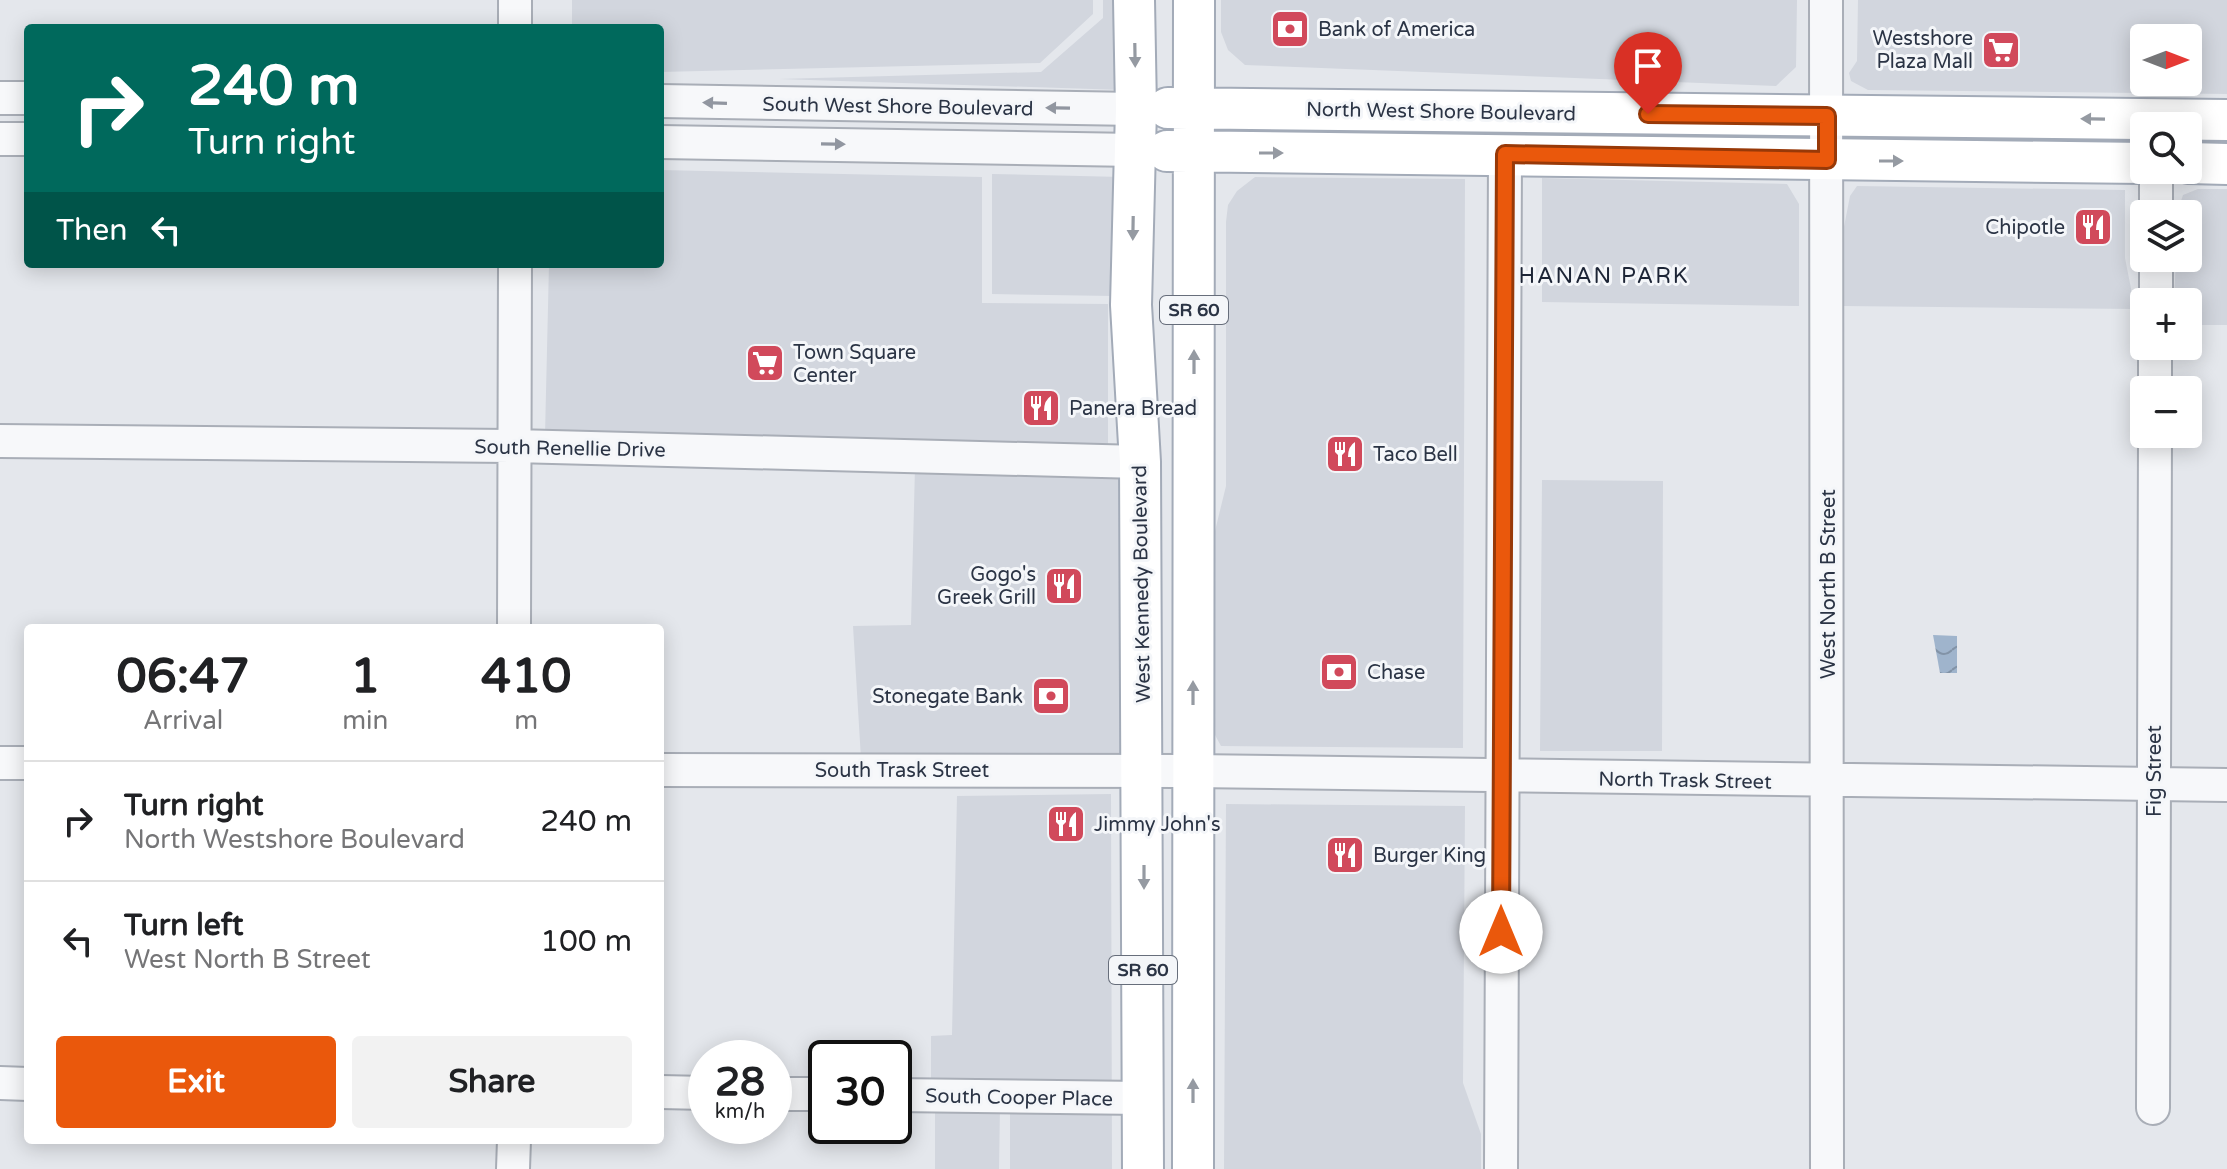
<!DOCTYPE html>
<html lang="en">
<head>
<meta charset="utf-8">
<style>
	:root { --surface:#fff; --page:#f2f2f2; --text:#202124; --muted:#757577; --line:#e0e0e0; --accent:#ea580c }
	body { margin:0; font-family:"Varela Round",sans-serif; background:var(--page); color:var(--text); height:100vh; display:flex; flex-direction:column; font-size:30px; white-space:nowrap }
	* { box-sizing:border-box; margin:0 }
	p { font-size:26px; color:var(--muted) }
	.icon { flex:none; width:44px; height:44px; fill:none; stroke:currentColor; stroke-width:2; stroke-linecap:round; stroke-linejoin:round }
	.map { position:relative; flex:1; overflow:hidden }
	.panel { position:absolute; left:24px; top:624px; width:640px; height:520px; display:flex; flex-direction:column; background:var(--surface); border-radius:8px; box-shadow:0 4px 20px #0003 }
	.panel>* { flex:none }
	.guide { position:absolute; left:24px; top:24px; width:640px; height:244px; border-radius:8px; box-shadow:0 4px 20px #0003; background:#00695c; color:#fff; overflow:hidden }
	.needle { width:52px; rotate:90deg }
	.buttons { position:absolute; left:2130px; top:24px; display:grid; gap:16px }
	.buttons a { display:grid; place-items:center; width:72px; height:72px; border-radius:8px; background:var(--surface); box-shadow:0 4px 20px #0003; font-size:40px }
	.speed { position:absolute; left:688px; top:1040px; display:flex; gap:16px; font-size:40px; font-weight:700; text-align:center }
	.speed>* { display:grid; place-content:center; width:104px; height:104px; border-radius:50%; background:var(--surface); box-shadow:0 4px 20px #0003; line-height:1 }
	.speed small { font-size:20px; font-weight:400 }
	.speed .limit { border:4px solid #111; border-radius:12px; background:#fff; color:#111 }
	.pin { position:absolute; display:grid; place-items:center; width:68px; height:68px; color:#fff; margin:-82px -34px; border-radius:50% 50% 50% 0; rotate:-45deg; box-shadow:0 0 8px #0007 }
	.pin .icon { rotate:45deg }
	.me { position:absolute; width:88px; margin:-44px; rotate:0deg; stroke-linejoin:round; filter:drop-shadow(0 0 6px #0008) }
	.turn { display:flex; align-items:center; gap:28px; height:168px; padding:0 32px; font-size:36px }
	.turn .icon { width:104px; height:104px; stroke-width:2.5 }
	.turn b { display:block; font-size:56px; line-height:68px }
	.then { display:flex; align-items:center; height:76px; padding:0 32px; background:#0003; gap:16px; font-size:30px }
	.eta { display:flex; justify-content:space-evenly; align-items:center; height:136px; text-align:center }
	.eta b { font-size:48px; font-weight:700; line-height:56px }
	.primary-button { display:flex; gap:16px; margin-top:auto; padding:16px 32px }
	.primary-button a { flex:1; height:92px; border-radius:8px; background:var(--accent); color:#fff; font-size:32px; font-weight:700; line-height:92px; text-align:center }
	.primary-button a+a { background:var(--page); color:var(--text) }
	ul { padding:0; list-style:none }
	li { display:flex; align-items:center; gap:24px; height:120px; padding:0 32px; border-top:2px solid var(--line) }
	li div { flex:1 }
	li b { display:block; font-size:30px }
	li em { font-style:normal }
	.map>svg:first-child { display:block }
</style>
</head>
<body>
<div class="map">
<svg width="2227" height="1169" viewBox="0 0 2227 1169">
	<defs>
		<pattern id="water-waves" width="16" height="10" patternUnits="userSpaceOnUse" patternTransform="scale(2)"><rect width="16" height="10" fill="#9fb4cc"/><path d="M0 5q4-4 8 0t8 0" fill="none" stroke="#8293a7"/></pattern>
	</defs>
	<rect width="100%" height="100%" fill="#e4e7ec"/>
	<path fill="#d2d6de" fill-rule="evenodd" d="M 572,0 L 1093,0 L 1093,14 L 1040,63 L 660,72 L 660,28 L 572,28 Z
		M 1103,0 L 1121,0 L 1123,90 L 779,79 L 1041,72 L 1103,18 Z
		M 1221,0 L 1797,0 L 1796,67 L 1776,86 L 1245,65 L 1228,50 L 1221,32 Z
		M 1858,0 L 2227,0 L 2227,94 L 1868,90 L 1851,81 L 1849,73 L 1857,61 ZM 2144,38 L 2188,38 L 2188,82 L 2144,82 Z
		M 660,170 L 982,177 L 982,303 L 1108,304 L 1108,455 L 545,435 L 549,264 L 660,264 Z
		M 992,174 L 1122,177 L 1114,296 L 992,294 Z
		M 1255,177 L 1465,179 L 1463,748 L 1221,746 L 1215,735 L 1215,531 L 1226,486 L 1226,222 L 1228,205 L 1237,191 Z
		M 1542,178 L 1787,184 L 1799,204 L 1799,306 L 1542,302 Z
		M 1857,186 L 2125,190 L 2125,258 L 2135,309 L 1843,306 L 1843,232 L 1850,196 Z
		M 2198,189 L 2227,189 L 2227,325 L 2188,325 L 2188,302 L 2174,302 L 2176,258 L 2188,258 L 2188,214 L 2177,213 L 2183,195 Z
		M 915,467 L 1124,472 L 1122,760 L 861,759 L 853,626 L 911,625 Z
		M 1542,480 L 1663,481 L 1662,751 L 1540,751 Z
		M 1111,794 L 1112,1169 L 1010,1169 L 1010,1088 L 931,1086 L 931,1036 L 952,1035 L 957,796 Z
		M 1226,804 L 1465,806 L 1463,1083 L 1481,1134 L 1481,1169 L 1224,1169 Z
		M 935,1106 L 1000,1107 L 999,1169 L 935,1169 Z"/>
	<path fill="url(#water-waves)" d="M 1933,635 L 1957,636 L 1957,673 L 1940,673 Z"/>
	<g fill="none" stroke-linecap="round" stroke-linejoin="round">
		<g stroke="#a9aeb7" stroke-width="36">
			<path id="minor" d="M 515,0 L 515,28
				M 1826,0 L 1827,1169
				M 0,98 L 28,98
				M 660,101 L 1136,109
				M 0,139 L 28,139
				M 660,142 L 1135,150
				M 2156,170 L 2156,214
				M 2156,258 L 2156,302
				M 2155,390 L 2155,346
				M 0,441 L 514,446 L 1140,462
				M 514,628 L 515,264
				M 0,763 L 28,763
				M 660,770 L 1193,771 L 2227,785
				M 0,1083 L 28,1084
				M 660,1092 L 706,1093
				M 774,1094 L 826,1094
				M 894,1095 L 1143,1098
				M 2153,1108 L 2155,434
				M 513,1169 L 514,1140
				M 1501,1169 L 1505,154"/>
		</g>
		<g stroke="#a3abb8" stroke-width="44">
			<path id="major" d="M 1134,0 L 1136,109 L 1131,305 L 1140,462 L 1143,1169
				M 1168,108 L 2227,120
				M 1167,151 L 2144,163
				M 2188,163 L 2227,164
				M 1193,1169 L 1194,0"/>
		</g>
		<use href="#minor" stroke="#f7f8fa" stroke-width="32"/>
		<use href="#major" stroke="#fff" stroke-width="40"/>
	</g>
	<defs><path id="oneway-solid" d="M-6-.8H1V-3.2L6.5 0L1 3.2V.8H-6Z" transform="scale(2)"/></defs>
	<g fill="#959aa2">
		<use href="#oneway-solid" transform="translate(1135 55) rotate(89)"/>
		<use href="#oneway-solid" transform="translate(2093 119) rotate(-179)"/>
		<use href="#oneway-solid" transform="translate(1271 153)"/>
		<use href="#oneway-solid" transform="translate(1891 161)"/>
		<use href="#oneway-solid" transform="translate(1133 228) rotate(91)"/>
		<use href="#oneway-solid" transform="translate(1194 362) rotate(-90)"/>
		<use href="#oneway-solid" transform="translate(1193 693) rotate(-90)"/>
		<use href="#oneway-solid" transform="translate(1144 877) rotate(90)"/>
		<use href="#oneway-solid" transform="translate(1193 1091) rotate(-90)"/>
	</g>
	<g fill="#9196a0">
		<use href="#oneway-solid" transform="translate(715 103) rotate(-178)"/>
		<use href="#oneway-solid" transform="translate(1058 108) rotate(-179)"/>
		<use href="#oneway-solid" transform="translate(833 144) rotate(1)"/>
	</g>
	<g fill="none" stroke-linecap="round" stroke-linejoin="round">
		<g stroke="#983908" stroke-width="20">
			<path id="route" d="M 1501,932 L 1505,154 L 1827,160 L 1827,116 L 1648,114"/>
		</g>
		<use href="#route" stroke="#ea580c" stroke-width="14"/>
	</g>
	<defs>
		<g id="bank-square" transform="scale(2)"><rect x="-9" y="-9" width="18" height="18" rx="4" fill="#d1495b" stroke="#f4f6f9"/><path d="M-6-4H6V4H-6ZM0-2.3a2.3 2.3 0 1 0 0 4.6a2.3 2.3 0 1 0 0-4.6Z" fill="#fff"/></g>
		<g id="supermarket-square" transform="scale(2)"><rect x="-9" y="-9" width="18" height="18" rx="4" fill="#d1495b" stroke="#f4f6f9"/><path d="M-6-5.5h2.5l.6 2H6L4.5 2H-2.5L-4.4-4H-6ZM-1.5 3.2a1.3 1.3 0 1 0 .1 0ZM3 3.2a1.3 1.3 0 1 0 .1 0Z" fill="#fff"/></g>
		<g id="restaurant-square" transform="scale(2)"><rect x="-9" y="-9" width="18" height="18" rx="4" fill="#d1495b" stroke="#f4f6f9"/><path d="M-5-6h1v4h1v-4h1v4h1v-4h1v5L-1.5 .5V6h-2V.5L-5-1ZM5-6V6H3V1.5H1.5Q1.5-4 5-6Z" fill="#fff"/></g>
	</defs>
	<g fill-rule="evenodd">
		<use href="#bank-square" x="1290" y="29"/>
		<use href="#supermarket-square" x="2001" y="50"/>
		<use href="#restaurant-square" x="2093" y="227"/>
		<use href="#supermarket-square" x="765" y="363"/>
		<use href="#restaurant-square" x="1041" y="408"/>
		<use href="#restaurant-square" x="1345" y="454"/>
		<use href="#restaurant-square" x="1064" y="586"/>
		<use href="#bank-square" x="1339" y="672"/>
		<use href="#bank-square" x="1051" y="696"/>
		<use href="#restaurant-square" x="1066" y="824"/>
		<use href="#restaurant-square" x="1345" y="855"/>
	</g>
	<g text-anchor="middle" stroke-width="6" stroke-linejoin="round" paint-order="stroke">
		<g fill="#f4f6f9" stroke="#676e7b" stroke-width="2">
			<rect x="1160" y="296" width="68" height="28" rx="6"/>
			<rect x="1109" y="956" width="68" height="28" rx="6"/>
		</g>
		<g font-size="18" font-weight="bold" fill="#2b3445">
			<text x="1194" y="316">SR 60</text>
			<text x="1143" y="976">SR 60</text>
		</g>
		<g font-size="20" fill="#2b3445" stroke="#f4f6f9" text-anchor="start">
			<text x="1318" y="36">Bank of America</text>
			<text x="1973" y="45" text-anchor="end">Westshore<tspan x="1973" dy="23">Plaza Mall</tspan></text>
			<text x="2065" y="234" text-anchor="end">Chipotle</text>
			<text x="793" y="359">Town Square<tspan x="793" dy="23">Center</tspan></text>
			<text x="1069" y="415">Panera Bread</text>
			<text x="1373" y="461">Taco Bell</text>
			<text x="1036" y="581" text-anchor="end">Gogo's<tspan x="1036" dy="23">Greek Grill</tspan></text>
			<text x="1367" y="679">Chase</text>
			<text x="1023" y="703" text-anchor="end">Stonegate Bank</text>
			<text x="1094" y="831">Jimmy John's</text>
			<text x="1373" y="862">Burger King</text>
		</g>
		<g font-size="20" fill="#2b3445" stroke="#f4f6f9">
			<text transform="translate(898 106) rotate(1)" y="7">South West Shore Boulevard</text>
			<text transform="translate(1441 111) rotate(1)" y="7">North West Shore Boulevard</text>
			<text transform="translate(570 448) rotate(1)" y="7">South Renellie Drive</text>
			<text transform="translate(1141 584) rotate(-91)" y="7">West Kennedy Boulevard</text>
			<text transform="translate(1828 584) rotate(-90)" y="7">West North B Street</text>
			<text x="902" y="777">South Trask Street</text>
			<text transform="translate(2154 771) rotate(-90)" y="7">Fig Street</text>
			<text transform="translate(1685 780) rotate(1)" y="7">North Trask Street</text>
			<text transform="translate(1019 1097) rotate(1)" y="7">South Cooper Place</text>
		</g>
		<g font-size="22" letter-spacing="2" fill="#1d2536" stroke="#f4f6f9">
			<text x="1604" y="283">HANAN PARK</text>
		</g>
	</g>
</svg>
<div class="buttons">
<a><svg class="needle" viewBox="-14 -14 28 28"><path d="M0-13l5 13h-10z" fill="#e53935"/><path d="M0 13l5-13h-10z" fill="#757577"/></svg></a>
<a><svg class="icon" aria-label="search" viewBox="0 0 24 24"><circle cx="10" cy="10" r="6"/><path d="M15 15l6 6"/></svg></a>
<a><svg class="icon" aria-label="layers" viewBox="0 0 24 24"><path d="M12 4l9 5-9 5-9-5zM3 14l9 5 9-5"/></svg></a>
<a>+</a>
<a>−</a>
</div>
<div class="speed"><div>28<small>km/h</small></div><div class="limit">30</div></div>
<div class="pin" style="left:1648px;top:114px;background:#d93025"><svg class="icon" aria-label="arrive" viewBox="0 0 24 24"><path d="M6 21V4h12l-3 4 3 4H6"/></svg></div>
<svg class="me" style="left:1501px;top:932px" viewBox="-20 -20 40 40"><circle r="19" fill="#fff"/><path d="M0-13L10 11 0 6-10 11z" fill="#ea580c"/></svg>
<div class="guide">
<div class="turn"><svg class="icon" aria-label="right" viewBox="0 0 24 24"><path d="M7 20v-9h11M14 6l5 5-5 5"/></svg><div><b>240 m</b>Turn right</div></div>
<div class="then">Then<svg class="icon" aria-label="left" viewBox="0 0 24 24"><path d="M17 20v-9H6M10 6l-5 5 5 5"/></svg></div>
</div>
<section class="panel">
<div class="eta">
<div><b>06:47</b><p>Arrival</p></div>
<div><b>1</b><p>min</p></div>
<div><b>410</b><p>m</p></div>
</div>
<ul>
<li><svg class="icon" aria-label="right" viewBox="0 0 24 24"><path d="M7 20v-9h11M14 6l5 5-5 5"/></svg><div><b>Turn right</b><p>North Westshore Boulevard</p></div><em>240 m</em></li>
<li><svg class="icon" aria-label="left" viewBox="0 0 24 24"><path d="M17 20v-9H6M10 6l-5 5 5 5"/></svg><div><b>Turn left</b><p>West North B Street</p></div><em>100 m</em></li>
</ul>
<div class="primary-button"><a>Exit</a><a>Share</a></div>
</section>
</div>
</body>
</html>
